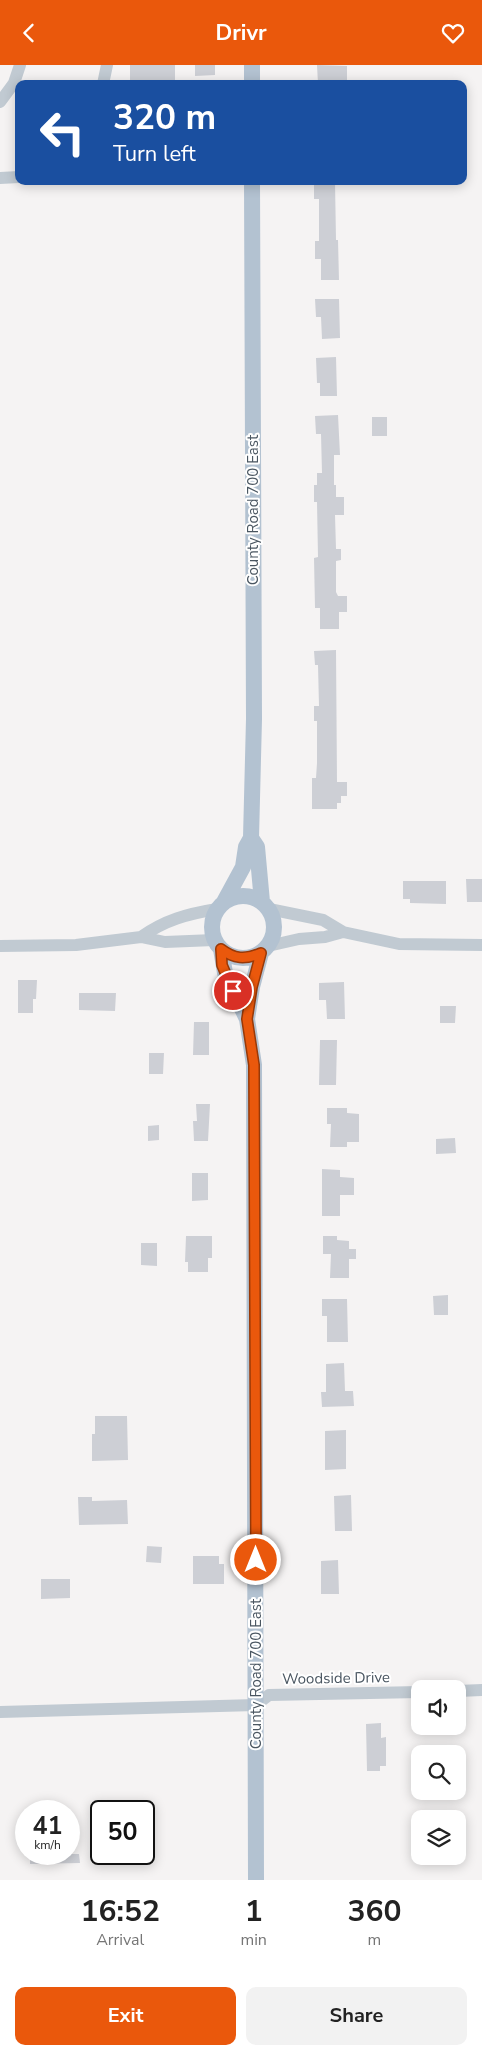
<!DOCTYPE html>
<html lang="en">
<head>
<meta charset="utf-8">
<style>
	:root { --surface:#fff; --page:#f2f2f2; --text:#222; --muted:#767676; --accent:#ea580c }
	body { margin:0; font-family:"Nunito Sans",sans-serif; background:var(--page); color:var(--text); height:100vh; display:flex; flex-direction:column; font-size:19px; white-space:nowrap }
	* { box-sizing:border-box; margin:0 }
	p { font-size:16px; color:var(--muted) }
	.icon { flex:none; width:28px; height:28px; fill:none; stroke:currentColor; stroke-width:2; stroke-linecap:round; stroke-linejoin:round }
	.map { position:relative; height:1815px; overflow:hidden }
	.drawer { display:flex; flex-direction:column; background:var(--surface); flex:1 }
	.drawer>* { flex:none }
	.hud { position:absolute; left:15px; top:15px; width:452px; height:105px; border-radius:10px; box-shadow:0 2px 12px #0003; background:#1a4fa0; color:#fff; overflow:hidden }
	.controls { position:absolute; left:411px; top:1615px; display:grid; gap:10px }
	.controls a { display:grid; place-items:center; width:55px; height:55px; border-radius:10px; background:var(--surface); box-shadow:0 2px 12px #0003; font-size:25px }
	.speed { position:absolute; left:15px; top:1735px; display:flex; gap:10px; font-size:25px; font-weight:700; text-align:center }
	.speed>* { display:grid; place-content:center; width:65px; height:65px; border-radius:50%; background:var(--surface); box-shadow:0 2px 12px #0003; line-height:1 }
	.speed small { font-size:12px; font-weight:400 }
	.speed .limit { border:2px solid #111; border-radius:8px; background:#fff; color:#111 }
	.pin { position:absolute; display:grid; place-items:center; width:42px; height:42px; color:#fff; margin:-21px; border:2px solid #fff; border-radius:50%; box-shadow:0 1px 5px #0007 }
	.me { position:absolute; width:55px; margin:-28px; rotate:0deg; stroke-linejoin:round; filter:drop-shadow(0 0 4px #0008) }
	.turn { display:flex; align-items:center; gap:18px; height:105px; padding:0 15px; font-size:22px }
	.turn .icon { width:65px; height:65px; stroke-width:2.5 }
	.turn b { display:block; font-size:35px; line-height:42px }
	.eta { display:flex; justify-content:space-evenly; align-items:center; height:85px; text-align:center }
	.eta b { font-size:30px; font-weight:700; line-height:35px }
	.action { display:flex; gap:10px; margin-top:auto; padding:10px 15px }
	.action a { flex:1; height:58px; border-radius:10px; background:var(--accent); color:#fff; font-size:20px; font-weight:700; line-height:58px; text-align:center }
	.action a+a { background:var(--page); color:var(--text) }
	header { display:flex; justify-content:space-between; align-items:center; height:65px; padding:0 15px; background:var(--accent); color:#fff; font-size:22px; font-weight:700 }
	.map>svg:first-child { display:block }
</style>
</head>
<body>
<header><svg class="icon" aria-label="back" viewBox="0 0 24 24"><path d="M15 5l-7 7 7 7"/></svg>Drivr<svg class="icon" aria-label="heart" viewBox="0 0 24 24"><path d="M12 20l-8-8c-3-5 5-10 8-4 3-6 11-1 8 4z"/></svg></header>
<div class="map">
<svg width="482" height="1815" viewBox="0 0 482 1815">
	<rect width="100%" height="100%" fill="#f5f3f3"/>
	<path fill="#cdcfd5" d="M 130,0 L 175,0 L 175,19 L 130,19 Z
		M 195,0 L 215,0 L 215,10 L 195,11 Z
		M 317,0 L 347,1 L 347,18 L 318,19 Z
		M 314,117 L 335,117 L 336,175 L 338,175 L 339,215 L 321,215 L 321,194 L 315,194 L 315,176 L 319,176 L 319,134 L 314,134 Z
		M 315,234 L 339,234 L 340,273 L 322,274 L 321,252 L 316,252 Z
		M 336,292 L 337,331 L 320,331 L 320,318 L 317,318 L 316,293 Z
		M 338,350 L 340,390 L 334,390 L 334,420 L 336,420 L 336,432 L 344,432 L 344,450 L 335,450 L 336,484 L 341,484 L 341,495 L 336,496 L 336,527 L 338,531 L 347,531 L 347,547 L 339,547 L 339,564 L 320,564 L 320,543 L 315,543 L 314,493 L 318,492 L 317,437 L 314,437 L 314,420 L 317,420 L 317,408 L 322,408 L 321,369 L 316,369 L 315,351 Z
		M 372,352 L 387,352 L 387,371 L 372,371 Z
		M 336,585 L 337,717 L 347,717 L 347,731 L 341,731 L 341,738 L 337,738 L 337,744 L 312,744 L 312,713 L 316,713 L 317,698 L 317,656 L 314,656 L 314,641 L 319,641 L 318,600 L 315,600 L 314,586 Z
		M 466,814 L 482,814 L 482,837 L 467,837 Z
		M 403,816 L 446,816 L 446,839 L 410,838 L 410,834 L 403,834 Z
		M 18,915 L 37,915 L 36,934 L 33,934 L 33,948 L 18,948 Z
		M 344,917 L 345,954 L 327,954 L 326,935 L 319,935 L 319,918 Z
		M 79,928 L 116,928 L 115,946 L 79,945 Z
		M 440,941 L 456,941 L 455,958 L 440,958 Z
		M 194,957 L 209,957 L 209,990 L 193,990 Z
		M 320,975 L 337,975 L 336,1020 L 319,1020 Z
		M 149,988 L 164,988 L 163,1009 L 149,1009 Z
		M 196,1039 L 210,1039 L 208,1076 L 194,1076 L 193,1056 L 197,1056 Z
		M 327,1043 L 347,1043 L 347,1048 L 359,1049 L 359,1077 L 347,1077 L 347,1082 L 330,1082 L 331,1059 L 327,1059 Z
		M 159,1060 L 159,1075 L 148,1076 L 148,1061 Z
		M 455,1073 L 456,1088 L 436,1089 L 436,1074 Z
		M 322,1104 L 340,1105 L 340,1112 L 354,1113 L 354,1130 L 340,1130 L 340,1151 L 322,1151 Z
		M 192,1108 L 208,1108 L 208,1135 L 192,1136 Z
		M 186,1171 L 212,1171 L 212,1193 L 208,1193 L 208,1207 L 188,1207 L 188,1197 L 185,1197 Z
		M 323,1171 L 337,1171 L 337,1175 L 349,1176 L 349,1184 L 356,1184 L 356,1194 L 349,1194 L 349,1213 L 330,1213 L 331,1189 L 323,1189 Z
		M 141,1178 L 157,1178 L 157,1201 L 141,1200 Z
		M 448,1230 L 448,1250 L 434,1250 L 433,1231 Z
		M 322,1234 L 347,1234 L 348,1277 L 327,1277 L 327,1251 L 322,1251 Z
		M 344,1298 L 345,1326 L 353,1326 L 354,1341 L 322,1342 L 321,1327 L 326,1327 L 326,1299 Z
		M 95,1351 L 127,1351 L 128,1395 L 92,1396 L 92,1369 L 95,1369 Z
		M 346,1365 L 346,1404 L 325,1405 L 325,1366 Z
		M 351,1430 L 352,1466 L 335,1466 L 334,1431 Z
		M 78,1432 L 92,1432 L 92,1436 L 127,1435 L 128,1459 L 79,1460 Z
		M 147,1481 L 162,1482 L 161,1498 L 146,1497 Z
		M 193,1491 L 219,1491 L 219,1499 L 224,1499 L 224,1519 L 193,1519 Z
		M 338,1495 L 339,1529 L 321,1529 L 321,1496 Z
		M 41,1514 L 70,1514 L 70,1533 L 41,1534 Z
		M 381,1658 L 381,1673 L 386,1672 L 386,1701 L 380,1701 L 380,1706 L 367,1706 L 366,1659 Z
		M 30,1789 L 79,1789 L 80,1798 L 30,1799 Z"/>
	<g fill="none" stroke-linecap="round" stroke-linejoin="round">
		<path stroke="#c1cad2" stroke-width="12" d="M 103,19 L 107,0
			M 0,37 L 14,18 L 20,0
			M 0,113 L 19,112
			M 269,844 L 323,855 L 343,867 L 399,879 L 482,880
			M 141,872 C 165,855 187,849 217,844
			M 0,881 L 76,880 L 141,872 L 165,877 L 214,875
			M 268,881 L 299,874 L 325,872 L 343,867
			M 458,1626 L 482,1625
			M 0,1647 L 256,1640 L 269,1630 L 420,1627"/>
		<path stroke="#b3c2d1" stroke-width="16" d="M 252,0 L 252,19
			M 251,773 L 257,782 L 262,837
			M212 862a31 31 0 1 1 62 0a31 31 0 1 1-62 0Z
			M 224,837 L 243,802 L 246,782 L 251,773 L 254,654 L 252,116
			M 221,884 L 225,908 L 247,954
			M 256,1815 L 254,1000 L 247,954 L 252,922 L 261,888"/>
	</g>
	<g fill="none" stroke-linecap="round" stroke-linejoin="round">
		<g stroke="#983908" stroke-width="12">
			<path id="route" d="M 233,926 L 222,900 L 221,884 C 234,894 245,895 261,888 L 252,922 L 247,954 L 254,1000 L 256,1495"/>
		</g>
		<use href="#route" stroke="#ea580c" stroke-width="9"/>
	</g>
	<g text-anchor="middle" stroke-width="4" stroke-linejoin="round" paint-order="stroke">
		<g font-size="15" fill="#4a5661" stroke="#fff">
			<text transform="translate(253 445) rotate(-90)" y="5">County Road 700 East</text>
			<text transform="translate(256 1609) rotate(-90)" y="5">County Road 700 East</text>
			<text transform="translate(336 1613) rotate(-1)" y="5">Woodside Drive</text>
		</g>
	</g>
</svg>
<div class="controls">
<a><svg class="icon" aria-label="sound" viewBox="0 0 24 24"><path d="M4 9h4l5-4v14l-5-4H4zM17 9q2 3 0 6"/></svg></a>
<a><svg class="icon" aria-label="search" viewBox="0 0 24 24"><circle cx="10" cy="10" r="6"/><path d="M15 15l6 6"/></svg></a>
<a><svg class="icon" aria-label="layers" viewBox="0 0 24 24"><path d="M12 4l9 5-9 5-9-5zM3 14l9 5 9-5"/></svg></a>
</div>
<div class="speed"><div>41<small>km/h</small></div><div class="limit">50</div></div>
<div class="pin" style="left:233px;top:926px;background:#d93025"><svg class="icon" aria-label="arrive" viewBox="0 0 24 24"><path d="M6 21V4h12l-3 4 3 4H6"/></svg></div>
<svg class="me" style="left:256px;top:1495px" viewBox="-20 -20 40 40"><circle r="17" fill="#ea580c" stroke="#fff" stroke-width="3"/><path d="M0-11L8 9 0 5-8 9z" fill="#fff"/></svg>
<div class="hud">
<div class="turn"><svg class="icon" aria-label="left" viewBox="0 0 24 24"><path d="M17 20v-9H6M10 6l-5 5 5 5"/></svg><div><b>320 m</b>Turn left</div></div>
</div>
</div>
<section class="drawer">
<div class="eta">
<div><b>16:52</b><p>Arrival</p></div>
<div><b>1</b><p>min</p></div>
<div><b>360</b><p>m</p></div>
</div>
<div class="action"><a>Exit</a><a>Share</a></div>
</section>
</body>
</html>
